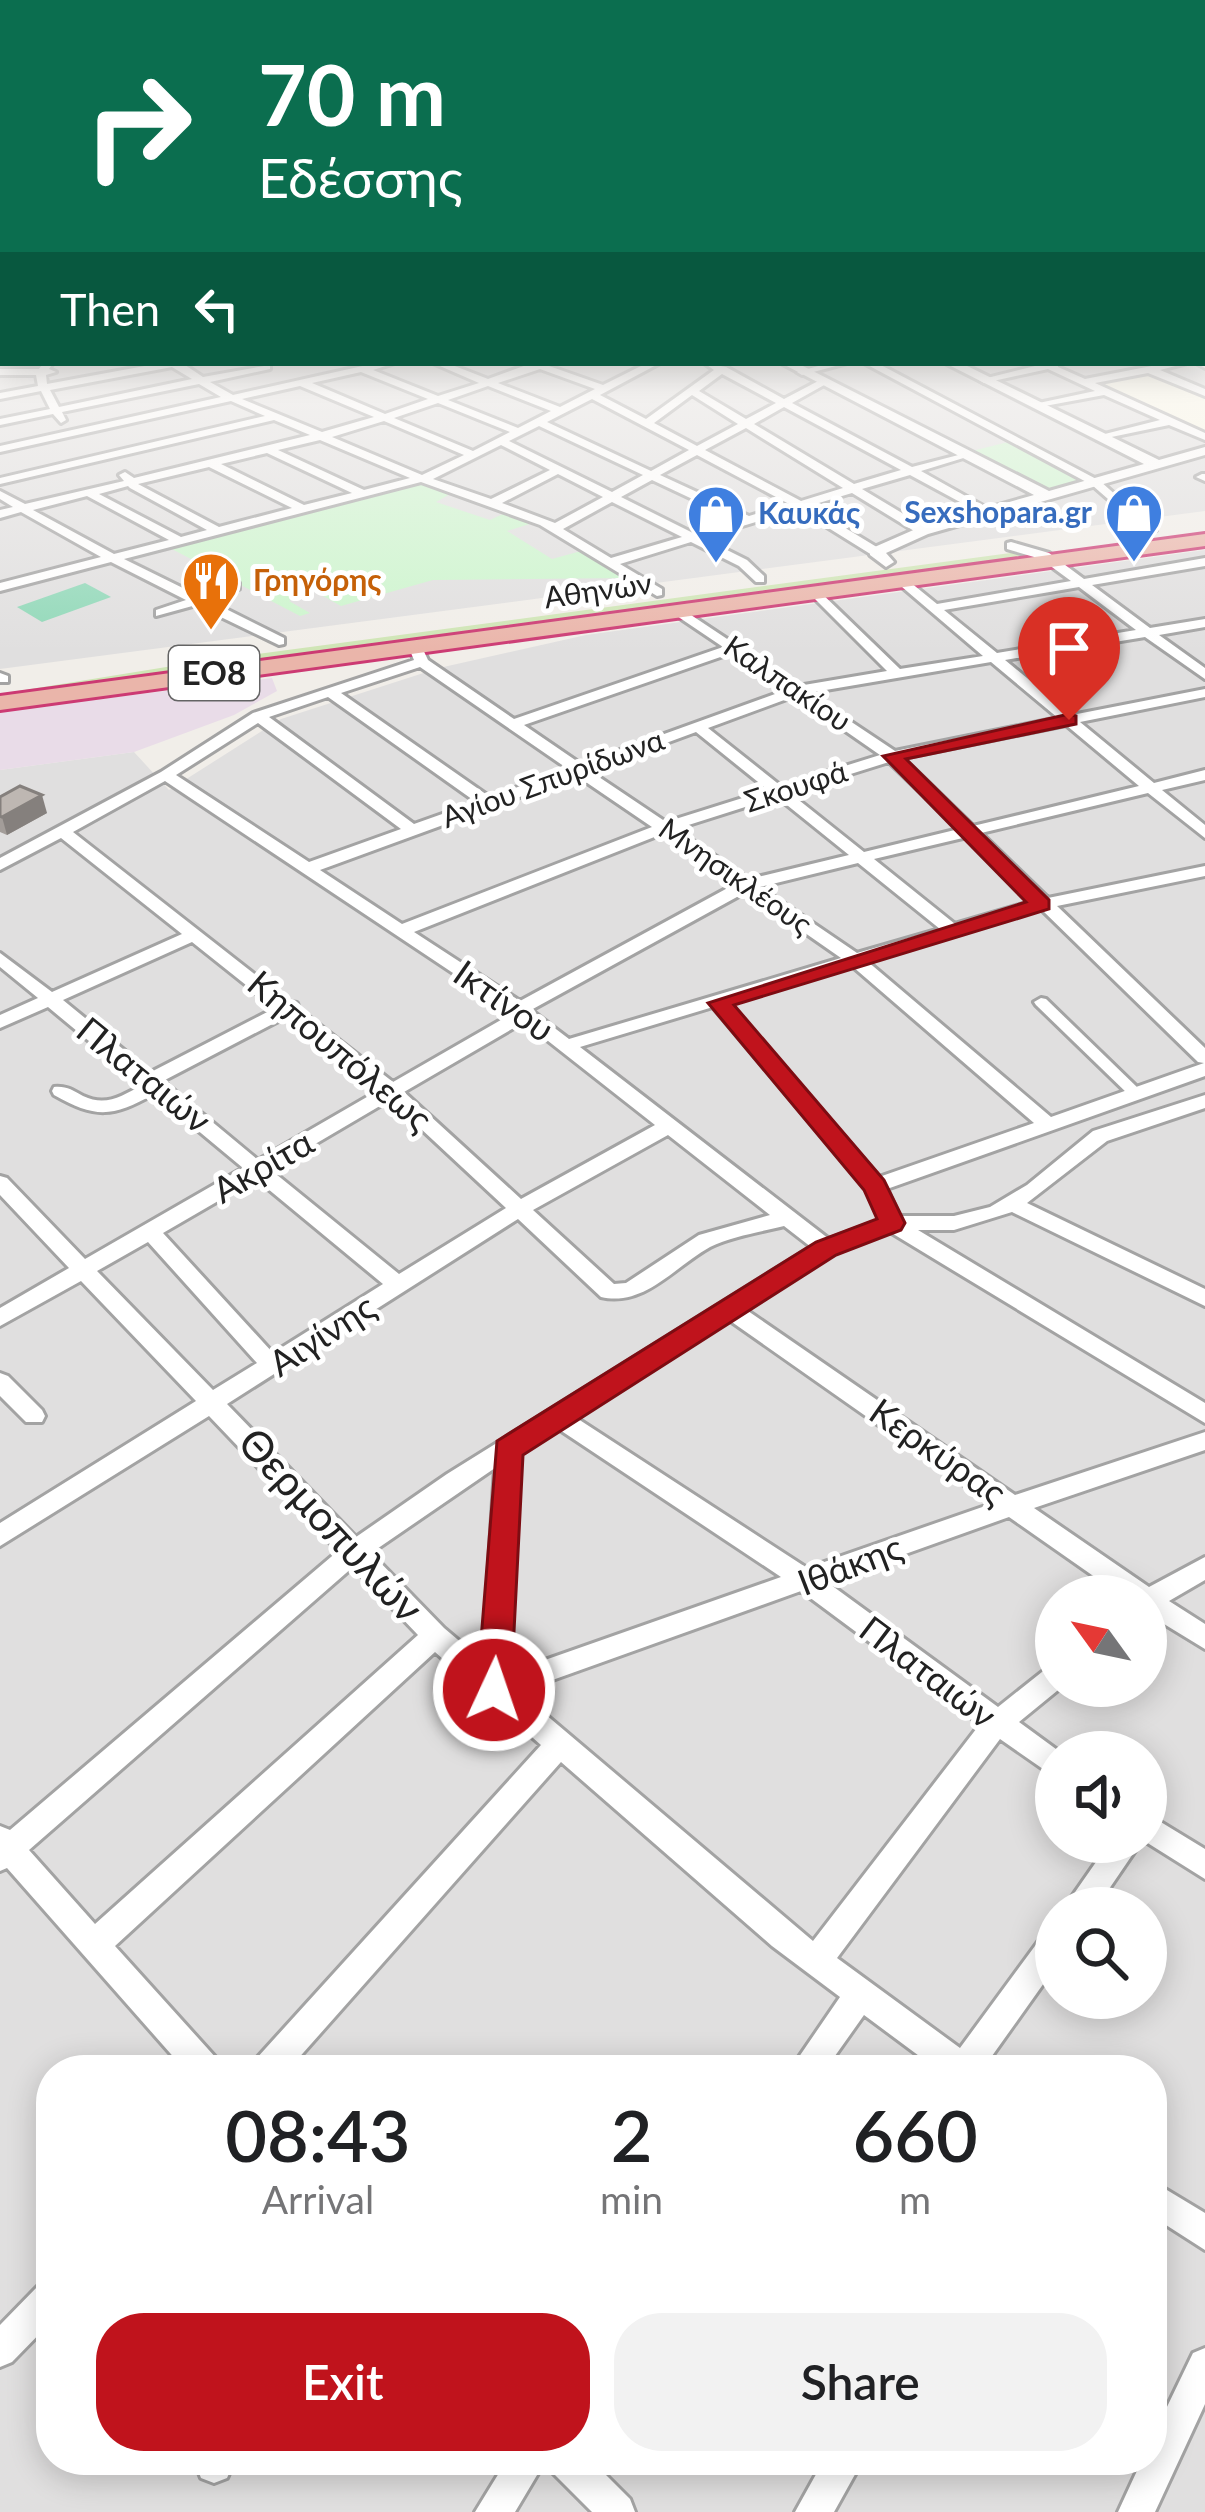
<!DOCTYPE html>
<html lang="en">
<head>
<meta charset="utf-8">
<style>
	:root { --surface:#fff; --page:#f2f2f2; --text:#202124; --muted:#757577; --accent:#c0131c }
	body { margin:0; font-family:Lato,sans-serif; background:var(--page); color:var(--text); height:100vh; display:flex; flex-direction:column; font-size:45px; white-space:nowrap }
	* { box-sizing:border-box; margin:0 }
	p { font-size:39px; color:var(--muted) }
	.icon { flex:none; width:66px; height:66px; fill:none; stroke:currentColor; stroke-width:2; stroke-linecap:round; stroke-linejoin:round }
	.map { position:relative; flex:1; overflow:hidden }
	.side { position:absolute; left:36px; top:2055px; width:1131px; height:420px; display:flex; flex-direction:column; background:var(--surface); border-radius:48px; box-shadow:0 6px 30px #0003 }
	.side>* { flex:none }
	.top-card { position:absolute; left:0px; top:0px; width:1206px; height:366px; box-shadow:0 6px 30px #0003; background:#0b6e4f; color:#fff; overflow:hidden }
	.needle { width:78px; rotate:303deg }
	.tools { position:absolute; left:1035px; top:1575px; display:grid; gap:24px }
	.tools a { display:grid; place-items:center; width:132px; height:132px; border-radius:50%; background:var(--surface); box-shadow:0 6px 30px #0003; font-size:60px }
	.pin { position:absolute; display:grid; place-items:center; width:102px; height:102px; color:#fff; margin:-123px -51px; border-radius:50% 50% 50% 0; rotate:-45deg; box-shadow:0 0 12px #0007 }
	.pin .icon { rotate:45deg }
	.me { position:absolute; width:132px; margin:-66px; rotate:3deg; stroke-linejoin:round; filter:drop-shadow(0 0 9px #0008) }
	.turn { display:flex; align-items:center; gap:42px; height:252px; padding:0 60px; font-size:54px }
	.turn .icon { width:156px; height:156px; stroke-width:2.5 }
	.turn b { display:block; font-size:84px; line-height:102px }
	.then { display:flex; align-items:center; height:114px; padding:0 60px; background:#0003; gap:24px; font-size:45px }
	.eta { display:flex; justify-content:space-evenly; align-items:center; height:204px; text-align:center }
	.eta b { font-size:72px; font-weight:600; line-height:84px }
	.action { display:flex; gap:24px; margin-top:auto; padding:24px 60px }
	.action a { flex:1; height:138px; border-radius:48px; background:var(--accent); color:#fff; font-size:48px; font-weight:600; line-height:138px; text-align:center }
	.action a+a { background:var(--page); color:var(--text) }
	.map>svg:first-child { display:block }
</style>
</head>
<body>
<div class="map">
<svg width="1205" height="2512" viewBox="0 0 1205 2512">
	<rect width="100%" height="100%" fill="#f1eee9"/>
	<path fill="#e0dfdf" fill-rule="evenodd" d="M 0,301 L 3,363 L 1203,363 L 1205,301 L 1205,511 L 0,669 Z
		M 1205,550 L 1205,2512 L 0,2512 L 0,770 L 134,752 L 169,790 L 281,719 L 439,668 L 586,635 ZM 1056,1596 L 1146,1596 L 1146,1686 L 1056,1686 ZM 1056,1752 L 1146,1752 L 1146,1842 L 1056,1842 ZM 1056,1908 L 1146,1908 L 1146,1998 L 1056,1998 ZM 51,2070 L 1152,2070 L 1152,2460 L 51,2460 Z"/>
	<path fill="#e9dce8" d="M 272,678 L 277,691 L 234,715 L 134,752 L 0,770 L 0,711 Z"/>
	<path fill="#fdfbe7" d="M 1145,373 L 1205,396 L 1205,433 L 1094,384 Z"/>
	<path fill="#cfe5b5" d="M 1018,552 L 1034,556 L 0,694 L 191,663 Z"/>
	<path fill="#ccf5cd" d="M 1008,442 L 1088,481 L 1049,492 L 968,452 Z
		M 417,481 L 452,493 L 436,502 L 490,520 L 507,512 L 536,522 L 507,531 L 552,559 L 581,551 L 628,578 L 433,580 L 341,606 L 314,591 L 289,601 L 310,613 L 300,616 L 168,547 Z"/>
	<path fill="#90d8b8" d="M 85,583 L 111,597 L 42,622 L 17,607 Z"/>
	<g fill="none" stroke-linecap="round" stroke-linejoin="round">
		<g stroke="#a3a3a3" stroke-width="6">
			<path id="pedestrian" d="M 1041,998 L 1046,999 L 1140,1090 L 1142,1093 L 1140,1096 L 1130,1096 L 1036,1005 L 1034,1002 Z"/>
		</g>
		<g stroke="#a3a3a3" stroke-width="6">
			<path id="minor" d="M 1203,310 L 1205,311 L 1205,317 L 1203,316 Z
				M 3,311 L 3,317 L 0,318 L 0,312 Z
				M 1203,335 L 1205,336 L 1205,342 L 1203,341 Z
				M 0,344 L 3,345 L 3,351 L 0,350 Z
				M 1203,361 L 1205,361 L 1205,368 L 1196,363 Z
				M 43,363 L 53,363 L 49,369 L 56,372 L 46,375 L 47,384 L 161,363 L 182,363 L 203,377 L 270,365 L 270,369 L 210,382 L 233,395 L 376,363 L 395,363 L 373,370 L 438,396 L 479,383 L 433,363 L 447,363 L 488,379 L 532,363 L 552,363 L 549,366 L 603,385 L 647,363 L 660,363 L 600,395 L 646,419 L 714,370 L 704,363 L 726,367 L 784,399 L 822,379 L 826,384 L 792,403 L 912,467 L 970,452 L 970,456 L 921,471 L 994,512 L 984,515 L 910,475 L 862,489 L 927,528 L 927,534 L 919,534 L 852,493 L 809,506 L 880,549 L 880,555 L 872,555 L 798,509 L 703,538 L 747,560 L 764,576 L 764,582 L 756,582 L 739,566 L 691,542 L 620,564 L 662,589 L 662,595 L 657,596 L 540,525 L 421,482 L 124,559 L 197,595 L 239,583 L 239,589 L 208,600 L 284,638 L 284,644 L 279,645 L 196,605 L 156,616 L 156,610 L 186,600 L 111,562 L 0,591 L 0,583 L 101,557 L 21,512 L 0,518 L 0,510 L 13,507 L 0,499 L 0,491 L 25,504 L 124,481 L 119,475 L 125,472 L 134,478 L 310,435 L 274,420 L 0,484 L 0,478 L 265,416 L 231,401 L 0,452 L 0,446 L 221,397 L 199,384 L 62,412 L 66,420 L 61,423 L 53,414 L 0,425 L 0,419 L 50,409 L 41,391 L 0,399 L 0,393 L 38,386 L 36,375 L 0,375 L 0,369 L 39,369 ZM 172,367 L 192,379 L 59,407 L 50,390 ZM 540,369 L 595,389 L 560,407 L 498,383 ZM 361,372 L 428,399 L 385,414 L 312,383 ZM 722,374 L 776,403 L 746,419 L 699,391 ZM 300,386 L 374,417 L 322,432 L 242,399 ZM 488,386 L 551,411 L 518,428 L 448,400 ZM 692,395 L 738,424 L 697,446 L 654,423 ZM 592,399 L 689,450 L 651,471 L 547,422 ZM 438,403 L 510,432 L 473,451 L 394,418 ZM 784,407 L 901,470 L 854,484 L 754,424 ZM 384,421 L 464,455 L 422,475 L 332,437 ZM 539,426 L 643,475 L 612,492 L 509,441 ZM 746,428 L 843,488 L 801,501 L 705,450 ZM 320,440 L 410,478 L 364,490 L 278,450 ZM 501,445 L 550,470 L 491,499 L 433,479 ZM 267,453 L 352,493 L 304,505 L 221,464 ZM 697,455 L 789,504 L 749,516 L 660,475 ZM 209,467 L 292,508 L 219,527 L 138,484 ZM 558,474 L 603,497 L 555,523 L 502,503 ZM 652,480 L 737,520 L 693,533 L 621,497 ZM 128,486 L 130,488 L 207,530 L 181,537 L 99,494 ZM 87,496 L 169,540 L 114,554 L 33,510 ZM 612,502 L 682,537 L 611,558 L 563,529 Z
				M 829,363 L 847,363 L 802,375 L 797,372 Z
				M 864,363 L 877,363 L 1100,481 L 1118,497 L 1108,499 L 1092,485 Z
				M 1037,363 L 1058,363 L 1058,367 L 1085,379 L 1167,363 L 1187,363 L 1160,370 L 1205,389 L 1205,396 L 1148,373 L 1095,383 L 1205,433 L 1205,440 L 1169,425 L 1097,440 L 1097,436 L 1160,420 L 1104,395 L 1034,408 L 1034,404 L 1095,391 L 1048,369 L 984,383 L 979,380 L 1039,365 Z
				M 1202,474 L 1205,474 L 1205,481 L 1196,477 Z
				M 1120,499 L 1156,524 L 1156,530 L 1148,530 L 1116,505 L 1114,503 Z
				M 1011,542 L 1049,553 L 1084,579 L 1205,558 L 1205,566 L 1092,585 L 1150,628 L 1205,619 L 1205,627 L 1159,635 L 1205,668 L 1205,679 L 1145,637 L 1005,660 L 1072,715 L 1205,689 L 1205,697 L 1080,722 L 1154,783 L 1205,770 L 1205,780 L 1162,790 L 1205,825 L 1205,838 L 1148,793 L 981,833 L 1048,898 L 1205,866 L 1205,876 L 1057,906 L 1205,1048 L 1205,1076 L 887,1189 L 899,1216 L 954,1216 L 990,1207 L 1027,1185 L 1093,1131 L 1205,1095 L 1205,1108 L 1107,1141 L 1027,1203 L 1205,1289 L 1205,1306 L 1012,1212 L 954,1230 L 918,1230 L 1205,1403 L 1205,1423 L 890,1232 L 833,1253 L 745,1309 L 1015,1495 L 1205,1432 L 1205,1450 L 1034,1508 L 1149,1587 L 1205,1557 L 1205,1580 L 1169,1601 L 1205,1624 L 1205,1649 L 1146,1613 L 1146,1596 L 1122,1596 L 1009,1517 L 827,1582 L 998,1707 L 1047,1668 L 1056,1664 L 1056,1686 L 1063,1686 L 1019,1722 L 1060,1752 L 1056,1752 L 1056,1778 L 1000,1739 L 837,1958 L 960,2048 L 1046,1931 L 1056,1926 L 1056,1966 L 982,2070 L 938,2070 L 864,2015 L 825,2070 L 790,2070 L 840,1997 L 772,1946 L 561,1762 L 288,2070 L 251,2070 L 256,2059 L 541,1745 L 435,1652 L 115,1946 L 217,2059 L 222,2070 L 185,2070 L 7,1868 L 0,1871 L 0,1826 L 10,1830 L 338,1551 L 209,1416 L 0,1546 L 0,1523 L 196,1401 L 81,1281 L 0,1326 L 0,1308 L 69,1268 L 0,1195 L 0,1176 L 7,1178 L 85,1259 L 243,1168 L 154,1094 C 113,1117 96,1119 54,1095 L 52,1091 L 54,1087 C 67,1086 72,1090 83,1096 C 106,1107 122,1096 142,1085 L 48,1007 L 0,1028 L 0,1015 L 38,998 L 0,967 L 0,953 L 52,992 L 182,934 L 61,838 L 0,870 L 0,858 L 161,772 L 253,713 L 414,660 L 408,646 L 415,642 L 420,643 L 428,660 L 514,719 L 723,647 L 674,614 L 674,608 L 679,607 L 798,686 L 887,671 L 811,595 L 810,592 L 816,588 L 900,669 L 983,656 L 895,581 L 905,578 L 937,604 L 1071,581 L 1041,559 L 1007,549 L 1007,543 ZM 1079,587 L 1136,630 L 997,653 L 944,610 ZM 732,653 L 786,690 L 581,764 L 524,725 ZM 991,662 L 1058,718 L 895,751 L 808,693 ZM 420,667 L 568,769 L 490,797 L 341,693 ZM 795,696 L 880,755 L 781,786 L 708,728 ZM 328,697 L 476,802 L 414,824 L 269,717 ZM 258,723 L 401,829 L 309,862 L 176,775 ZM 1066,725 L 1139,786 L 973,826 L 903,758 ZM 696,732 L 768,790 L 666,822 L 590,771 ZM 889,762 L 959,829 L 864,852 L 790,793 ZM 577,776 L 652,827 L 402,924 L 320,870 ZM 165,781 L 513,1013 L 393,1082 L 299,1009 L 297,1003 L 290,1002 L 73,832 ZM 777,797 L 849,855 L 749,879 L 676,829 ZM 662,834 L 735,884 L 520,1001 L 414,932 ZM 967,837 L 1033,901 L 955,924 L 874,859 ZM 858,863 L 940,929 L 857,953 L 760,887 ZM 746,892 L 841,958 L 569,1039 L 531,1010 ZM 1041,909 L 1198,1062 L 1204,1063 L 1051,1117 L 867,961 ZM 192,942 L 275,1008 L 151,1072 L 63,1000 ZM 852,966 L 1034,1123 L 879,1177 L 729,1003 ZM 713,1007 L 866,1189 L 880,1220 L 829,1239 L 580,1047 ZM 286,1017 L 379,1090 L 258,1160 L 163,1081 ZM 524,1022 L 655,1125 L 521,1199 L 404,1092 ZM 390,1100 L 506,1208 L 399,1274 L 271,1170 ZM 668,1135 L 770,1215 L 699,1235 L 626,1283 L 614,1284 L 533,1210 ZM 256,1179 L 383,1284 L 273,1353 L 163,1233 ZM 518,1219 L 601,1297 C 645,1307 675,1266 710,1247 C 732,1236 761,1232 784,1226 L 811,1247 L 447,1474 L 356,1537 L 227,1404 ZM 148,1242 L 257,1363 L 213,1390 L 97,1271 ZM 729,1320 L 991,1504 L 807,1568 L 575,1417 ZM 557,1428 L 781,1577 L 508,1673 L 520,1452 ZM 495,1468 L 483,1661 L 444,1628 L 371,1553 ZM 353,1567 L 418,1635 L 95,1924 L 29,1850 ZM 801,1591 L 980,1724 L 813,1941 L 519,1692 Z
				M 0,673 L 8,676 L 8,682 L 0,682 Z
				M 0,1373 L 8,1376 L 42,1410 L 45,1416 L 42,1422 L 26,1422 L 0,1396 Z
				M 1146,1813 L 1205,1849 L 1205,1879 L 1146,1842 Z
				M 1110,1842 L 1141,1842 L 1096,1908 L 1064,1908 Z
				M 1152,2181 L 1205,2213 L 1205,2250 L 1152,2216 Z
				M 51,2280 L 51,2322 L 12,2362 L 0,2367 L 0,2325 L 39,2285 Z
				M 1205,2348 L 1205,2404 L 1155,2512 L 1118,2512 L 1142,2460 L 1152,2460 L 1152,2438 L 1193,2353 Z
				M 198,2460 L 235,2460 L 227,2478 L 214,2483 L 201,2478 L 196,2465 Z
				M 507,2460 L 546,2460 L 515,2512 L 475,2512 Z
				M 548,2460 L 591,2460 L 630,2499 L 635,2512 L 592,2512 L 553,2473 Z
				M 824,2460 L 863,2460 L 834,2512 L 795,2512 Z"/>
		</g>
		<g stroke="#a3a3a3" stroke-width="6">
			<path id="tertiary" d="M 781,363 L 797,363 L 1049,491 L 1144,464 L 945,363 L 961,363 L 1159,460 L 1205,447 L 1205,455 L 928,534 L 886,553 L 894,562 L 886,567 L 870,555 L 870,549 L 918,528 L 1034,495 Z"/>
		</g>
		<g stroke="#cc3a73" stroke-width="6">
			<path id="trunk" d="M 1205,534 L 1205,546 L 0,710 L 0,696 Z"/>
		</g>
		<use href="#pedestrian" fill="#fff" fill-rule="evenodd"/>
		<use href="#minor" fill="#fff" fill-rule="evenodd"/>
		<use href="#tertiary" fill="#fff" fill-rule="evenodd"/>
		<use href="#trunk" fill="#eab5aa" fill-rule="evenodd"/>
	</g>
	<path fill="#a39d99" d="M 0,797 L 47,813 L 7,835 L 0,832 Z"/>
	<path fill="#85807d" d="M 42,795 L 47,813 L 7,835 L 2,817 Z"/>
	<path fill="#beb7b2" stroke="#85807d" stroke-width="3" d="M 20,786 L 42,795 L 2,817 L 0,816 L 0,797 Z"/>
	<linearGradient id="sky" x2="0" y2="1"><stop stop-color="#91c0e2"/><stop offset="0.46" stop-color="#f9f7f5"/><stop offset="1" stop-color="#f9f7f5" stop-opacity="0"/></linearGradient>
	<rect width="1205" height="653" fill="url(#sky)"/>
	<path fill="#c0131c" stroke="#7d0c12" stroke-width="3" d="M 1069,714 L 1076,716 L 1076,724 L 906,759 L 1049,900 L 1049,909 L 734,1005 L 884,1180 L 905,1223 L 901,1230 L 836,1255 L 523,1455 L 511,1690 L 506,1700 L 494,1705 L 482,1700 L 477,1690 L 497,1441 L 816,1242 L 877,1219 L 864,1190 L 708,1003 L 1026,902 L 883,756 Z"/>
	<defs>
		<g id="shop-pin" transform="scale(3)"><path d="M0 17L-7.5 6A9.5 9.5 0 1 1 7.5 6Z" fill="#3f7fe0" stroke="#fff"/><path d="M-5-2.5h2.3a2.7 3.5 0 0 1 5.4 0H5L5.5 6h-11ZM-1.5-2.5h3a1.5 2.3 0 0 0-3 0Z" fill="#fff"/></g>
		<g id="restaurant-pin" transform="scale(3)"><path d="M0 17L-7.5 6A9.5 9.5 0 1 1 7.5 6Z" fill="#e8710a" stroke="#fff"/><path d="M-5-6h1v4h1v-4h1v4h1v-4h1v5L-1.5 .5V6h-2V.5L-5-1ZM5-6V6H3V1.5H1.5Q1.5-4 5-6Z" fill="#fff"/></g>
	</defs>
	<g fill-rule="evenodd">
		<use href="#shop-pin" x="1134" y="513"/>
		<use href="#shop-pin" x="716" y="514"/>
		<use href="#restaurant-pin" x="211" y="581"/>
	</g>
	<g text-anchor="middle" stroke-width="10" stroke-linejoin="round" paint-order="stroke">
		<g font-size="30" font-weight="bold" fill="#366cbe" stroke="#fff" text-anchor="end">
			<text x="1092" y="523">Sexshopara.gr</text>
			<text x="758" y="524" text-anchor="start">Καυκάς</text>
		</g>
		<g font-size="30" font-weight="bold" fill="#c56008" stroke="#fff" text-anchor="start">
			<text x="253" y="591">Γρηγόρης</text>
		</g>
		<g font-size="30" fill="#222" stroke="#fff">
			<text transform="translate(598 591) rotate(-8)" y="10">Αθηνών</text>
			<text transform="translate(787 684) rotate(34)" y="10">Καλπακίου</text>
			<text transform="translate(553 779) rotate(-20)" y="10">Αγίου Σπυρίδωνα</text>
			<text transform="translate(796 787) rotate(-18)" y="10">Σκουφά</text>
			<text transform="translate(735 877) rotate(35)" y="10">Μνησικλέους</text>
		</g>
		<rect fill="#fff" stroke="#646464" stroke-width="3" x="169" y="646" width="90" height="54" rx="9"/>
		<g font-size="33" font-weight="bold" fill="#222">
			<text x="214" y="685">ΕΟ8</text>
		</g>
		<g font-size="36" fill="#222" stroke="#fff">
			<text transform="translate(504 1001) rotate(35)" y="13">Ικτίνου</text>
			<text transform="translate(340 1051) rotate(40)" y="13">Κηπουπόλεως</text>
			<text transform="translate(144 1075) rotate(39)" y="13">Πλαταιών</text>
			<text transform="translate(263 1166) rotate(-30)" y="13">Ακρίτα</text>
			<text transform="translate(322 1335) rotate(-33)" y="13">Αιγίνης</text>
			<text transform="translate(938 1452) rotate(35)" y="13">Κερκύρας</text>
			<text transform="translate(850 1565) rotate(-21)" y="13">Ιθάκης</text>
			<text transform="translate(928 1672) rotate(37)" y="13">Πλαταιών</text>
		</g>
		<g font-size="42" fill="#222" stroke="#fff">
			<text transform="translate(331 1525) rotate(47)" y="15">Θερμοπυλών</text>
		</g>
	</g>
</svg>
<div class="tools">
<a><svg class="needle" viewBox="-14 -14 28 28"><path d="M0-13l5 13h-10z" fill="#e53935"/><path d="M0 13l5-13h-10z" fill="#757577"/></svg></a>
<a><svg class="icon" aria-label="sound" viewBox="0 0 24 24"><path d="M4 9h4l5-4v14l-5-4H4zM17 9q2 3 0 6"/></svg></a>
<a><svg class="icon" aria-label="search" viewBox="0 0 24 24"><circle cx="10" cy="10" r="6"/><path d="M15 15l6 6"/></svg></a>
</div>
<div class="pin" style="left:1069px;top:720px;background:#d93025"><svg class="icon" aria-label="arrive" viewBox="0 0 24 24"><path d="M6 21V4h12l-3 4 3 4H6"/></svg></div>
<svg class="me" style="left:494px;top:1690px" viewBox="-20 -20 40 40"><circle r="17" fill="#c0131c" stroke="#fff" stroke-width="3"/><path d="M0-11L8 9 0 5-8 9z" fill="#fff"/></svg>
<div class="top-card">
<div class="turn"><svg class="icon" aria-label="right" viewBox="0 0 24 24"><path d="M7 20v-9h11M14 6l5 5-5 5"/></svg><div><b>70 m</b>Εδέσσης</div></div>
<div class="then">Then<svg class="icon" aria-label="left" viewBox="0 0 24 24"><path d="M17 20v-9H6M10 6l-5 5 5 5"/></svg></div>
</div>
<section class="side">
<div class="eta">
<div><b>08:43</b><p>Arrival</p></div>
<div><b>2</b><p>min</p></div>
<div><b>660</b><p>m</p></div>
</div>
<div class="action"><a>Exit</a><a>Share</a></div>
</section>
</div>
</body>
</html>
